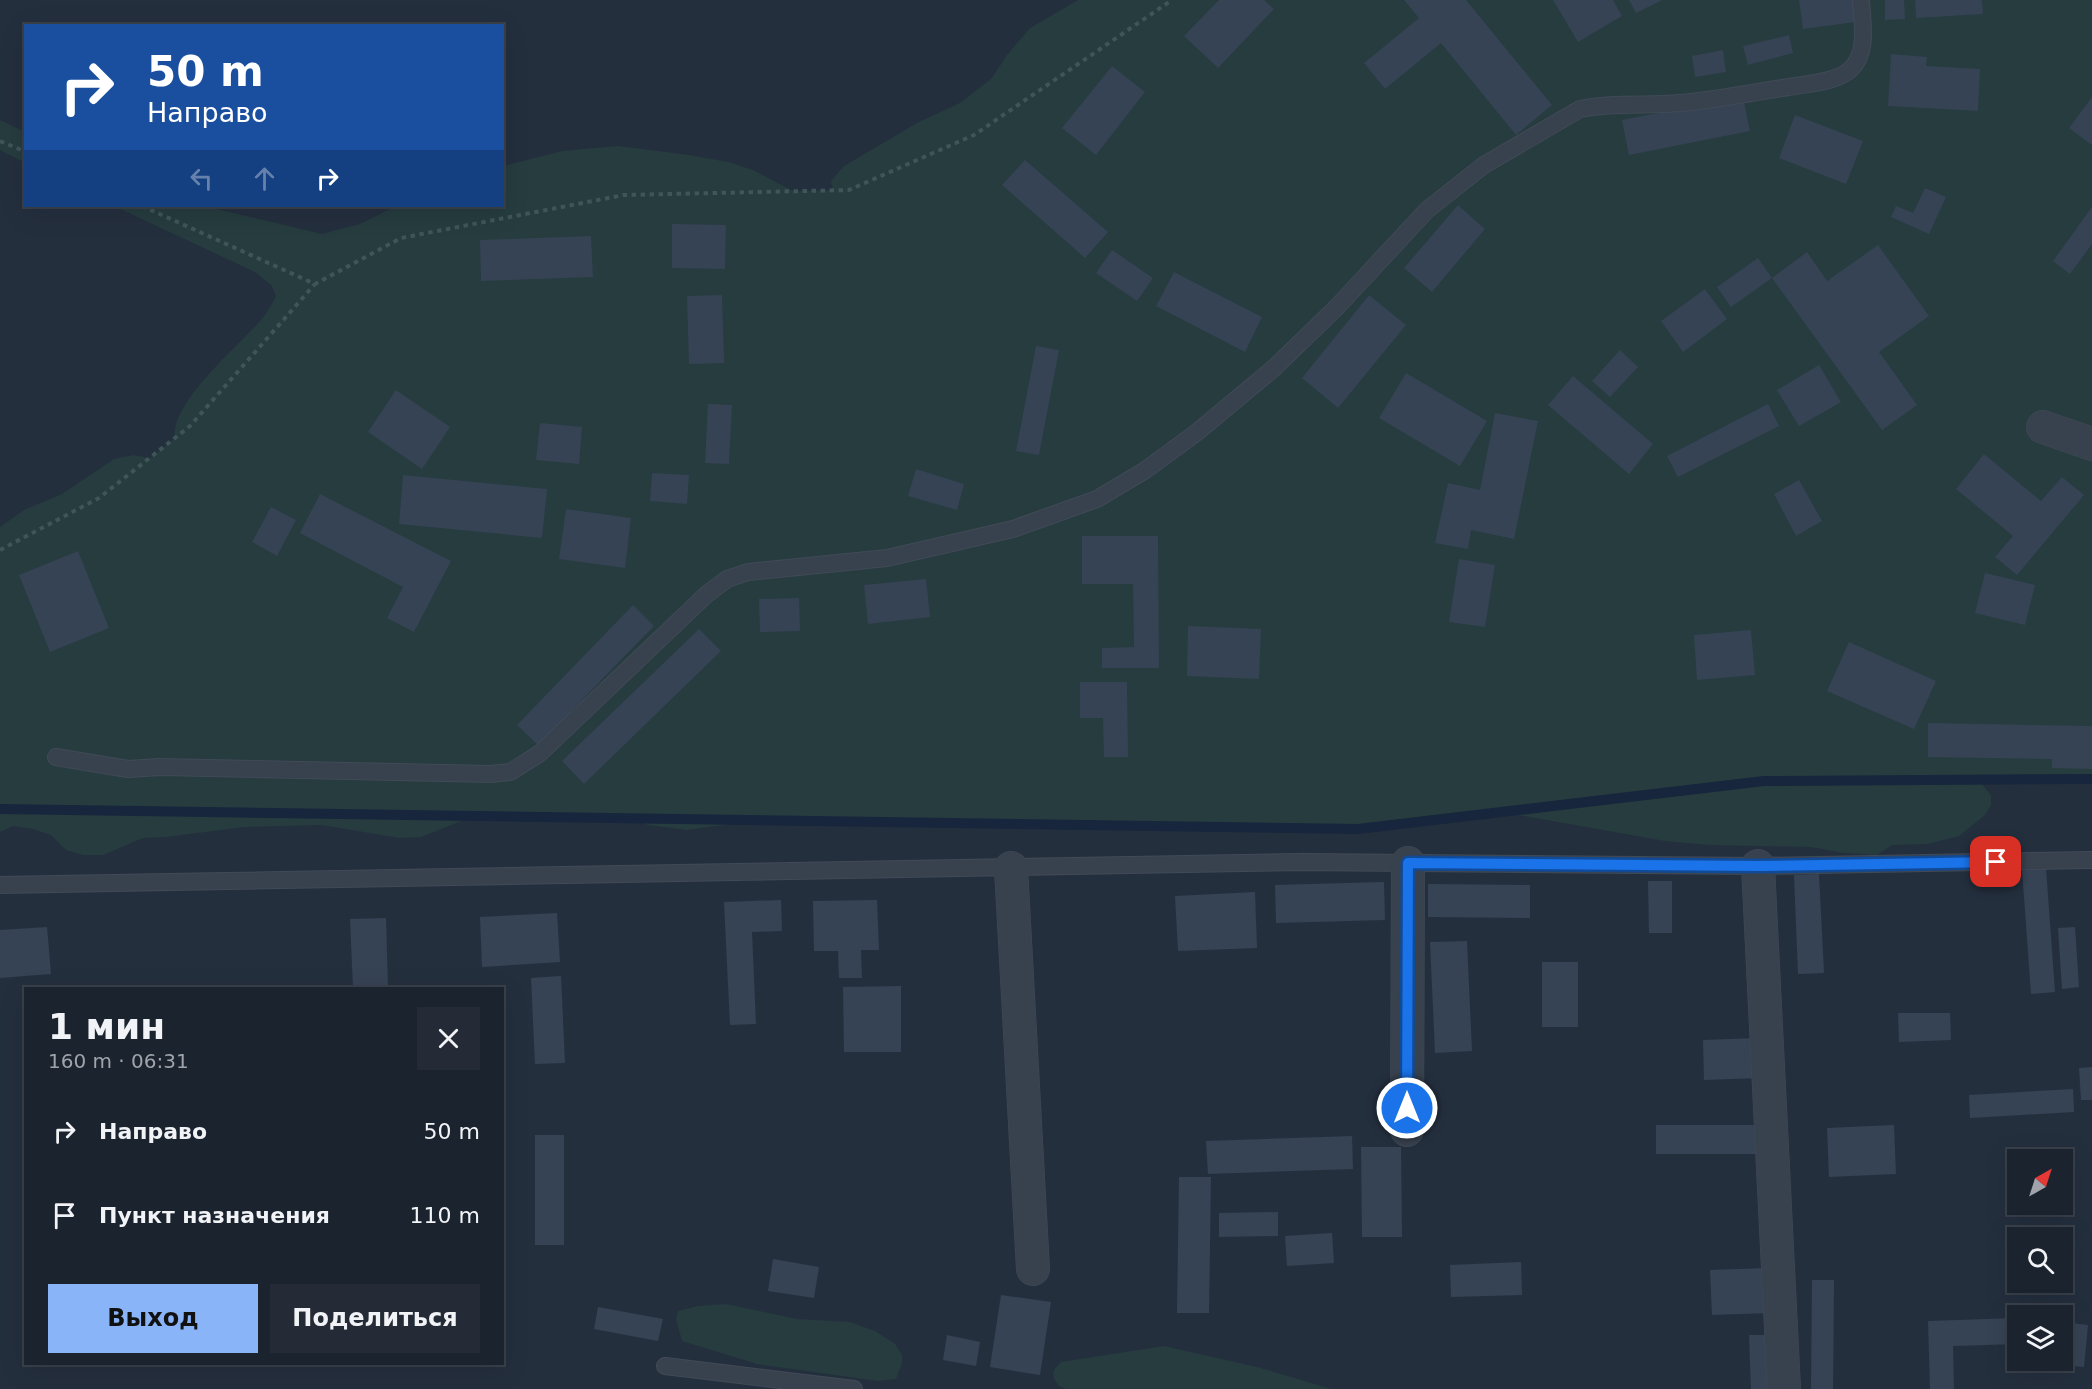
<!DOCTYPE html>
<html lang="ru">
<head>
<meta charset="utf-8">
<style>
	:root { --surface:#1b232e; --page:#242b36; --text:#f1f3f6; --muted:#a0a4aa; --line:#39404a; --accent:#8ab4f8 }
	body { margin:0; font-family:"DejaVu Sans",sans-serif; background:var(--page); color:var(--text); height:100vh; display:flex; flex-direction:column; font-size:22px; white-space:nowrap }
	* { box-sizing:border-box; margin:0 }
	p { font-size:20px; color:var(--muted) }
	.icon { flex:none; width:33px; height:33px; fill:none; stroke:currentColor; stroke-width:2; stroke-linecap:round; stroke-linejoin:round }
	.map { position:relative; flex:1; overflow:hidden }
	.sheet { position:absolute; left:24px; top:987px; width:480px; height:378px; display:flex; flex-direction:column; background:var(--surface); border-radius:0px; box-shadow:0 6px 24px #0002,0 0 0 2px var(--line) }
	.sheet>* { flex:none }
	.guide { position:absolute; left:24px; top:24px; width:480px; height:183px; border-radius:0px; box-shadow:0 6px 24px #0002,0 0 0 2px var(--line); background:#1a4fa0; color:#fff; overflow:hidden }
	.needle { width:39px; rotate:39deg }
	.controls { position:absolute; left:2007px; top:1149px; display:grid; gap:12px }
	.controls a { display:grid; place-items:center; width:66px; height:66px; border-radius:0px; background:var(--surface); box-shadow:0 6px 24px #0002,0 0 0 2px var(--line); font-size:30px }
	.pin { position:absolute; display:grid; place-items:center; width:51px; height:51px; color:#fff; margin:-26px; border-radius:12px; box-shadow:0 3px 9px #0006 }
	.me { position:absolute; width:66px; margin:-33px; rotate:0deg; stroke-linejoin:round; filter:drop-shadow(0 0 4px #0008) }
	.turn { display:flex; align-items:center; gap:21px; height:126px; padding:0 24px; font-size:27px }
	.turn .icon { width:78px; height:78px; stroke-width:2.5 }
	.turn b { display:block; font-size:42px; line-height:51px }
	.lanes { display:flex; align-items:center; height:57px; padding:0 24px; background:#0003; justify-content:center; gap:30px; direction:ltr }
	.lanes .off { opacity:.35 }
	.round { display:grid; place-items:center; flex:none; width:63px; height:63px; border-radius:0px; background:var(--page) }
	.headline { display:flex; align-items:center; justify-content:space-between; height:102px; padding:0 24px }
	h1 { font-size:36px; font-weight:700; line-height:45px }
	.cta { display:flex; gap:12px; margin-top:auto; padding:12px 24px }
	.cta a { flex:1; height:69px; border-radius:0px; background:var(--accent); color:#111; font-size:24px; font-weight:700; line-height:69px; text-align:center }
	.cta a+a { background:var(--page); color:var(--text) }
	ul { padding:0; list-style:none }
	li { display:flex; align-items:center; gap:18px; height:84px; padding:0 24px }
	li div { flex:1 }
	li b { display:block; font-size:22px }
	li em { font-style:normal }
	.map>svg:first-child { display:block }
</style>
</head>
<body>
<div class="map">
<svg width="2092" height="1389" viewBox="0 0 2092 1389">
	<rect width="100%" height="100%" fill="#242f3e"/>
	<path fill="#263c3f" d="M 1078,0 L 2092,0 L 2092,779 L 1978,780 L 1991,795 L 1991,805 L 1984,816 L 1959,836 L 1927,844 L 1892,845 L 1877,855 L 1844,853 L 1811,847 L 1709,845 L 1665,841 L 1502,812 L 1358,829 L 791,821 L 730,824 L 687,830 L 648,825 L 628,818 L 474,816 L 421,837 L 399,838 L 322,825 L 244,827 L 166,837 L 143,838 L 103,855 L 83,855 L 66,850 L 51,835 L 33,829 L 13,826 L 0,832 L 0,527 L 24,510 L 62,494 L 114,459 L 133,455 L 150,458 L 175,438 C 170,403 238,346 261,320 C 267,313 272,304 276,296 L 272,286 L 255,272 L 114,206 L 204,206 L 322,234 L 360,224 L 396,206 L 502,206 L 503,166 L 562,151 L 618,146 L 689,155 L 728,162 L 753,170 L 793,191 L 833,190 L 831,181 L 844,166 L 917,123 L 960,103 L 991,79 L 1007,55 L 1030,28 Z
		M 0,120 L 25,132 L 25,163 L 0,150 Z
		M 726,1304 L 797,1319 L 850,1322 L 875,1331 L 895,1344 L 902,1355 L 902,1363 L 896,1379 L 878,1381 L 757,1364 L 682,1341 L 676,1319 L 678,1311 L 698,1306 Z
		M 1164,1346 L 1261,1368 L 1331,1389 L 1066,1389 L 1059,1386 L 1053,1377 L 1054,1370 L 1061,1362 Z"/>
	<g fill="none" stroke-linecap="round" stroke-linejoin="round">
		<path stroke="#17263c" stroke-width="10" d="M 0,809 L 1358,829 L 1764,781 L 2092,779"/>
	</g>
	<path fill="#364354" d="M 1219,0 L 1264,0 L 1274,9 L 1218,68 L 1184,36 Z
		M 1404,0 L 1466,0 L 1552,105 L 1516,135 L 1441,43 L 1385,89 L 1364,63 L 1419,18 Z
		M 1553,0 L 1613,0 L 1622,16 L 1578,42 Z
		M 1629,0 L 1662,0 L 1636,13 Z
		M 1799,0 L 1853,0 L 1856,22 L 1803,29 Z
		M 1885,0 L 1904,0 L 1905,19 L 1885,20 Z
		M 1915,0 L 1982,0 L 1983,14 L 1916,18 Z
		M 1789,35 L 1793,53 L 1748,65 L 1743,46 Z
		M 1723,50 L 1726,72 L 1695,77 L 1692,56 Z
		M 1891,54 L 1927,57 L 1926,66 L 1980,69 L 1978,111 L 1888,106 Z
		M 1112,66 L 1145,92 L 1096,155 L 1062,128 Z
		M 1743,97 L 1750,131 L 1629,155 L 1622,120 Z
		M 2092,97 L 2092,145 L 2069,128 Z
		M 1795,115 L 1863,141 L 1846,184 L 1779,158 Z
		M 1025,160 L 1108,232 L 1085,258 L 1002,185 Z
		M 1925,188 L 1946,197 L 1929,234 L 1891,217 L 1896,206 L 1913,213 Z
		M 1458,205 L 1485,229 L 1432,292 L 1404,268 Z
		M 2092,207 L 2092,244 L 2070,274 L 2053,261 Z
		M 672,224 L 726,225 L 725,269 L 672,268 Z
		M 591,236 L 593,277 L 481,281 L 480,240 Z
		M 1878,245 L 1929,316 L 1879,352 L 1917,405 L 1882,430 L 1772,278 L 1807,252 L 1827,281 Z
		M 1112,250 L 1153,278 L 1137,301 L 1096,273 Z
		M 1758,258 L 1772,278 L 1731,307 L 1717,287 Z
		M 1174,272 L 1262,317 L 1245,352 L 1156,306 Z
		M 1705,289 L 1727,319 L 1683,352 L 1661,321 Z
		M 722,295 L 724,363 L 689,364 L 687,296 Z
		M 1369,295 L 1406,325 L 1338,408 L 1302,378 Z
		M 1036,346 L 1059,350 L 1039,455 L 1016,451 Z
		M 1620,350 L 1638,367 L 1610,397 L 1592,381 Z
		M 1819,365 L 1841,402 L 1799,426 L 1777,390 Z
		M 1406,373 L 1487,421 L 1460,466 L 1379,418 Z
		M 1573,376 L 1653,444 L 1629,474 L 1548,405 Z
		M 396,390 L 450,427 L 422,469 L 368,432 Z
		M 708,404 L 732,405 L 729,464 L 705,463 Z
		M 1768,404 L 1779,426 L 1678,477 L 1667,456 Z
		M 1495,413 L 1538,421 L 1514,539 L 1471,530 L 1468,549 L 1435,543 L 1448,483 L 1480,490 Z
		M 540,423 L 582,427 L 579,464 L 536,460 Z
		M 1984,454 L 2041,501 L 2062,477 L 2084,495 L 2017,575 L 1995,557 L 2013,536 L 1956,489 Z
		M 916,469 L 964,484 L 957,510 L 908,496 Z
		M 652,473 L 689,475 L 687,504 L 650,501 Z
		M 403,475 L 547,489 L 542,538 L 399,524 Z
		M 1799,480 L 1822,521 L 1796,536 L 1774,494 Z
		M 320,494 L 451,561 L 414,632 L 387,618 L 403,587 L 300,533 Z
		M 271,507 L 296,520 L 277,556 L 252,542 Z
		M 566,509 L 631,518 L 625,568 L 559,559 Z
		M 1082,536 L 1158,536 L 1159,668 L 1102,668 L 1102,648 L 1134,647 L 1133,584 L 1082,584 Z
		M 78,551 L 109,628 L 50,652 L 19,575 Z
		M 1459,559 L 1495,565 L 1485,627 L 1449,622 Z
		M 1985,573 L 2035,585 L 2025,625 L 1975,613 Z
		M 926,579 L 930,617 L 868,624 L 864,585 Z
		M 799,598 L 800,631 L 760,632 L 759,599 Z
		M 633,605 L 654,626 L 538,745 L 517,725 Z
		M 1188,626 L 1261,629 L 1259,679 L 1187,676 Z
		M 699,629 L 721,651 L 584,784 L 562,761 Z
		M 1751,630 L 1755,675 L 1697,680 L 1694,635 Z
		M 1849,642 L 1936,681 L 1914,729 L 1827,691 Z
		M 1080,682 L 1127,682 L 1128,757 L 1104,757 L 1103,718 L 1080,718 Z
		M 1928,723 L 2092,726 L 2092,769 L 2052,768 L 2052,759 L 1928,757 Z
		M 2046,868 L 2055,992 L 2031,994 L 2022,869 Z
		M 1819,874 L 1824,973 L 1798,974 L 1794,875 Z
		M 1648,881 L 1672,881 L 1672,933 L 1649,933 Z
		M 1384,882 L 1385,920 L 1276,923 L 1275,885 Z
		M 1428,884 L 1530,885 L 1530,918 L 1428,917 Z
		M 1255,892 L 1257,948 L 1178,951 L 1175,896 Z
		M 781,900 L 782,931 L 752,932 L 756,1024 L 730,1025 L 724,902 Z
		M 877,900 L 879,950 L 861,950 L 862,978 L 839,978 L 838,951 L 814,951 L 813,901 Z
		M 557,913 L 560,962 L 482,967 L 480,917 Z
		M 386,918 L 388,988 L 353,988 L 350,919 Z
		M 47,927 L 51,974 L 0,978 L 0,930 Z
		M 2075,927 L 2079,987 L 2062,989 L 2058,928 Z
		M 1467,941 L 1472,1051 L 1435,1053 L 1430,942 Z
		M 1542,962 L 1578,962 L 1578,1027 L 1542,1027 Z
		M 561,976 L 565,1063 L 535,1064 L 531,978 Z
		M 901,986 L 901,1052 L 844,1052 L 843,987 Z
		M 1898,1013 L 1950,1013 L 1951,1040 L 1899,1042 Z
		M 1759,1038 L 1761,1078 L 1704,1080 L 1703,1040 Z
		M 2092,1067 L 2092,1100 L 2081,1100 L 2079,1068 Z
		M 2073,1089 L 2074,1112 L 1970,1118 L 1969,1095 Z
		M 1656,1125 L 1762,1125 L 1762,1154 L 1656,1154 Z
		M 1894,1125 L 1896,1174 L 1829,1177 L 1827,1128 Z
		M 535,1135 L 564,1135 L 564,1245 L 535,1245 Z
		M 1352,1136 L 1353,1169 L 1208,1174 L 1206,1141 Z
		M 1361,1147 L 1401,1147 L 1402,1237 L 1362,1237 Z
		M 1179,1177 L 1211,1177 L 1209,1313 L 1177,1313 Z
		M 1278,1212 L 1278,1236 L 1219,1237 L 1219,1213 Z
		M 1332,1233 L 1334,1263 L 1287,1266 L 1285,1236 Z
		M 773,1259 L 819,1267 L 814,1298 L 768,1291 Z
		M 1521,1262 L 1522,1295 L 1451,1297 L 1450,1265 Z
		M 1767,1268 L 1769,1313 L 1712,1315 L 1710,1270 Z
		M 1812,1280 L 1834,1280 L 1833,1389 L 1811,1389 Z
		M 1001,1295 L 1051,1302 L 1040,1375 L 990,1367 Z
		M 598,1307 L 663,1319 L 658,1341 L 594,1329 Z
		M 2018,1318 L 2018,1344 L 1953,1346 L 1954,1389 L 1930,1389 L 1928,1321 Z
		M 2062,1322 L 2088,1325 L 2084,1367 L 2033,1363 L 2033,1360 L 2062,1360 Z
		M 947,1335 L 980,1342 L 976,1366 L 943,1360 Z
		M 1749,1335 L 1769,1335 L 1771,1389 L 1751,1389 Z"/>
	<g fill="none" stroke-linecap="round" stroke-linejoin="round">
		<g stroke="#414a57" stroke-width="18">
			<path id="lane" d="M 56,757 L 128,769 L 160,767 L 491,774 L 510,772 L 539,754 L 707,594 L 727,579 L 748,572 L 887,558 L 1013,529 L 1097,499 L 1144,471 L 1196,433 L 1274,368 L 1337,307 L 1427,210 L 1484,165 L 1580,109 C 1612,102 1647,106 1680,103 C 1717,100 1753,92 1789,87 C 1807,84 1836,82 1850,70 C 1869,53 1862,22 1861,0
				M 0,885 L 1302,862 L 1758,866 L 2092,860
				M 665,1366 L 854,1389"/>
		</g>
		<g stroke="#414a57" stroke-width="34">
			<path id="street" d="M 2043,427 L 2092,444
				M 1758,866 L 1784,1389
				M 1011,868 L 1033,1269
				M 1407,1130 L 1408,863"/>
		</g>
		<path stroke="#3f5557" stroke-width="4" stroke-dasharray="4.5 4.5" stroke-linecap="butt" d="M 0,141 L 26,152
			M 142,206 L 315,284 L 401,238 L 624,195 L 849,190 L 974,135 L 1172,0
			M 0,550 L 99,498 L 190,426 L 315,284"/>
		<use href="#lane" stroke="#38414e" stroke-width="16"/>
		<use href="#street" stroke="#38414e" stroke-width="33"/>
	</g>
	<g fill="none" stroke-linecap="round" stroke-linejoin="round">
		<g stroke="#114b97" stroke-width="15">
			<path id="route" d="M 1407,1108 L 1408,863 L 1758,866 L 1996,862"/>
		</g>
		<use href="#route" stroke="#1a73e8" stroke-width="10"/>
	</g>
</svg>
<div class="controls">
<a><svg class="needle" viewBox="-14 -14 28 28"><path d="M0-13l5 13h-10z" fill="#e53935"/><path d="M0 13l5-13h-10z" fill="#a0a4aa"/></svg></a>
<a><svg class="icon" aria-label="search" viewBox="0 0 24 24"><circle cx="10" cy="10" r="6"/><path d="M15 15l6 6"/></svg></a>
<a><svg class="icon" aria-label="layers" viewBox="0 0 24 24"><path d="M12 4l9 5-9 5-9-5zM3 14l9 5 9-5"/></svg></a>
</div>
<div class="pin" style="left:1996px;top:862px;background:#d93025"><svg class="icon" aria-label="arrive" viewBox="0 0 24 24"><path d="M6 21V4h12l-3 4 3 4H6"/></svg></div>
<svg class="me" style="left:1407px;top:1108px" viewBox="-20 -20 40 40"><circle r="17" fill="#1a73e8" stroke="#fff" stroke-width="3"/><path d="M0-11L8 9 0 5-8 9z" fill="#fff"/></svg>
<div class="guide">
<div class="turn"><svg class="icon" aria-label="right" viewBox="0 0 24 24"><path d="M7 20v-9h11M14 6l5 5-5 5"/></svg><div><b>50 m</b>Направо</div></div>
<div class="lanes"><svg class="icon off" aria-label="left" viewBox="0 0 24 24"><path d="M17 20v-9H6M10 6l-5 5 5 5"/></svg><svg class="icon off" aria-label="ahead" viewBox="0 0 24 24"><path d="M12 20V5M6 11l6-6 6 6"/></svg><svg class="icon" aria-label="right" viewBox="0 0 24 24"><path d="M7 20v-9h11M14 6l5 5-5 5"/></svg></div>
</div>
<section class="sheet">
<div class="headline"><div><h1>1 мин</h1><p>160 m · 06:31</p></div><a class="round"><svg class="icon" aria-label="close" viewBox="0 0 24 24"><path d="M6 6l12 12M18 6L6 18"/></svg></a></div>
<ul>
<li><svg class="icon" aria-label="right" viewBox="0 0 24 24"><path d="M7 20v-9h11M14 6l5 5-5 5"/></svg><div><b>Направо</b></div><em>50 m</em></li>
<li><svg class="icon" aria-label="arrive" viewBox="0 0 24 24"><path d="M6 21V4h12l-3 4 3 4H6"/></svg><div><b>Пункт назначения</b></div><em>110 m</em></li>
</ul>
<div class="cta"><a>Выход</a><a>Поделиться</a></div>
</section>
</div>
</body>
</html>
